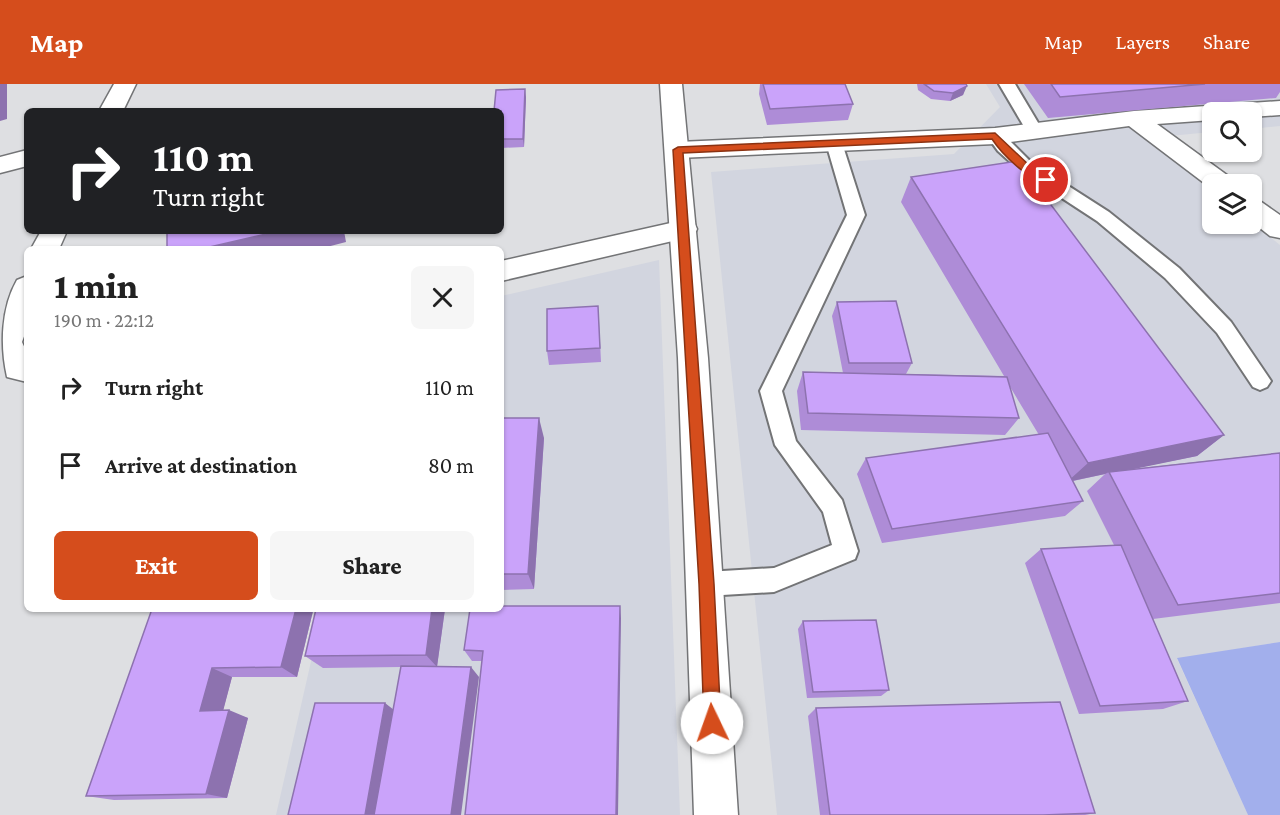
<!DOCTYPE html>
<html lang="en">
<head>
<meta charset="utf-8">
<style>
	:root { --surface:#fff; --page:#f6f6f6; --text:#222; --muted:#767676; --accent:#d54d1c }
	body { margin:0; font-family:"Crimson Pro",serif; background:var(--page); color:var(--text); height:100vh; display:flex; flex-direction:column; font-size:22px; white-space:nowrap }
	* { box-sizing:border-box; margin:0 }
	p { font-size:20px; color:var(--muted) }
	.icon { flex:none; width:33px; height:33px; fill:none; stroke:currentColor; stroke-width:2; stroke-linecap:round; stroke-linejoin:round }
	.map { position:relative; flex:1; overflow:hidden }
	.details { position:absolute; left:24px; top:162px; width:480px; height:366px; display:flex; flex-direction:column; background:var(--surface); border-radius:9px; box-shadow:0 2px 4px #0004 }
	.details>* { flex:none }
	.top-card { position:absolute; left:24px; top:24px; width:480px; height:126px; border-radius:9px; box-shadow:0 2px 4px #0004; background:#202124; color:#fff; overflow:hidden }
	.fabs { position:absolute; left:1202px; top:18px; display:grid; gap:12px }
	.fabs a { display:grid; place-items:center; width:60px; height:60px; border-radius:9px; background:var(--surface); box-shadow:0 2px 4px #0004; font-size:30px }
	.pin { position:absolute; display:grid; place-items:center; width:51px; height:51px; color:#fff; margin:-26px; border:3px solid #fff; border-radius:50%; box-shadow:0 2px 6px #0007 }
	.me { position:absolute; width:66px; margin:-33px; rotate:357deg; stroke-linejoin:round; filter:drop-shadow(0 0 4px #0008) }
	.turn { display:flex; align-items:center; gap:21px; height:126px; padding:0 30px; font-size:27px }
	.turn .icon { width:78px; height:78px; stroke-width:2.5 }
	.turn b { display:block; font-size:42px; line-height:51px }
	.round { display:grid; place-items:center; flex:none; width:63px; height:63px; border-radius:9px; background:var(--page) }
	.headline { display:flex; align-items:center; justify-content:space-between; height:102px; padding:0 30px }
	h1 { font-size:36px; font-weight:800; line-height:45px }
	.cta { display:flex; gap:12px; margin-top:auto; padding:12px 30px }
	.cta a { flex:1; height:69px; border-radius:9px; background:var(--accent); color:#fff; font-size:24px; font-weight:800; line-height:69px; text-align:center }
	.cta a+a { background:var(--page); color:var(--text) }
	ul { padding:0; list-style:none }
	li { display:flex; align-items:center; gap:18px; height:78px; padding:0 30px }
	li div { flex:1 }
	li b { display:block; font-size:22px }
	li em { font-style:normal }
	header { display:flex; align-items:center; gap:36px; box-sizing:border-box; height:84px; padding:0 30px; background:var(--accent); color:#fff }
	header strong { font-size:28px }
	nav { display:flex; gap:33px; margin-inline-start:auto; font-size:21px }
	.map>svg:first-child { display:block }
</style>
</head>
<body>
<header>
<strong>Map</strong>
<nav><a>Map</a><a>Layers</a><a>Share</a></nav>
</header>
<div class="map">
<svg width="1280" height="731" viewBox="0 0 1280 731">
	<rect width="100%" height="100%" fill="#dedfe2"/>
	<path fill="#d2d5df" d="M 986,0 L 1280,0 L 1280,42 L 1251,45 L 1251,28 L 1212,28 L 1212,48 L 1147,54 L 1212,107 L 1212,140 L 1251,138 L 1280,161 L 1280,558 L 1177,575 L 1248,731 L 777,731 L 711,88 L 954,70 L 1000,23 Z
		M 659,176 L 680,731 L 276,731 L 323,525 L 501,525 L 501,212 Z"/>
	<path fill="#a2afec" d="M 1280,558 L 1280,731 L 1248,731 L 1177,574 Z"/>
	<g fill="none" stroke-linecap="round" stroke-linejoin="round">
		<g stroke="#737476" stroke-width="4">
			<path id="service" d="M 999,0 L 1015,0 L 1043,47 L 1041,51 L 1029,51 Z
				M 995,47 L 1001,48 L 1031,78 L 1109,128 L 1179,184 L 1231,238 L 1267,291 L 1271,297 L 1267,303 L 1260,306 L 1253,303 L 1217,249 L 1165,194 L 1097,137 L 1019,86 L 998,67 L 987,52 L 989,48 Z
				M 834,54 L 840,55 L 842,59 L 865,131 L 782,307 L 796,357 L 842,416 L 858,467 L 855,475 L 774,508 L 706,512 L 697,508 L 693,500 L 697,492 L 706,488 L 774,484 L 832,461 L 823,428 L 775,361 L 760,307 L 847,131 L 826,59 L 828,55 Z"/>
		</g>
		<g stroke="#737476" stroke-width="3">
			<path id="minor" d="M 114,0 L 136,0 L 123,27 L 99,27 Z
				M 1280,17 L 1280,31 L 1251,33 L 1251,28 L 1212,28 L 1212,36 L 1157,40 L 1231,94 L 1235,100 L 1212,100 L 1212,105 L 1129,42 L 995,60 L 678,74 L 669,72 L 666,66 L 669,60 L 678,58 L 995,44 L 1134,27 Z
				M 27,66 L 27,82 L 0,89 L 0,73 Z
				M 1251,114 L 1260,117 L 1280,131 L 1280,154 L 1270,152 L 1251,137 Z
				M 684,136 L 694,138 L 697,145 L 694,152 L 501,197 L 501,177 Z
				M 41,147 L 67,147 L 59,165 L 31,165 Z
				M 27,192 L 27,244 L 22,258 L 27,269 L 27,298 L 7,293 C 0,262 1,224 17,196 Z"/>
		</g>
		<g stroke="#737476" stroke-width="3">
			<path id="tertiary" d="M 660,0 L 682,0 L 708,274 L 738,731 L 694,731 L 678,274 Z"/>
		</g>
		<use href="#service" fill="#fff" fill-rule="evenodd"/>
		<use href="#minor" fill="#fff" fill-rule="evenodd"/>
		<use href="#tertiary" fill="#fff" fill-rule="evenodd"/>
	</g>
	<path fill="#ae8cd7" d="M 760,0 L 845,0 L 853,20 L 848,36 L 767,41 L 759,10 Z
		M 917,0 L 966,0 L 963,11 L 950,17 L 931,15 L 918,6 Z
		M 1024,0 L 1280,0 L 1280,8 L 1276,14 L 1048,34 Z
		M 526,13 L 524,63 L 501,64 L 501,27 Z
		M 911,93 L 1224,351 L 1197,372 L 1131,385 L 1280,369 L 1280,519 L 1153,535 L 1188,617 L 1163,625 L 1079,630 L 1025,479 L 1041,465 L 1114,461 L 1087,407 L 1105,390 L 1073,397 L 1083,417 L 1065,432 L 882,459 L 857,390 L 866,374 L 1039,351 L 1009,301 L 1019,334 L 1005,351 L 801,346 L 797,307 L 803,288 L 843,289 L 832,232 L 837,218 L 912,279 L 906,290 L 1004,292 L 901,118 Z
		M 599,237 L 601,278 L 549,281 L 547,267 Z
		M 501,334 L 544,354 L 534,505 L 501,506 Z
		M 152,525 L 310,525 L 313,527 L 297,593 L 232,593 L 223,626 L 248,634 L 227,714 L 114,716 L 86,712 Z
		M 445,525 L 437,582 L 479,593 L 393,625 L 401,583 L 323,584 L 305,572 Z
		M 621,534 L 482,577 L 472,577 L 464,566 Z
		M 803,537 L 889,606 L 881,612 L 807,614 L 798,545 Z
		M 816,624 L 1095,729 L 1085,731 L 820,731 L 808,632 Z"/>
	<path fill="#8d72af" d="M 0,0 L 7,0 L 7,35 L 0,37 Z
		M 967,2 L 963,11 L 950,17 L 953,9 Z
		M 525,5 L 526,13 L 524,63 L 523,55 Z
		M 279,147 L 344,147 L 346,158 L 319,165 L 201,165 Z
		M 539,334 L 544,354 L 534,505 L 528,490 Z
		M 1224,351 L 1197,372 L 1110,390 L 1109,388 L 1105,390 L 1067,398 L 1088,379 Z
		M 620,522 L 621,534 L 618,731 L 616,731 Z
		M 296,525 L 310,525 L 313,527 L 297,593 L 281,583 Z
		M 432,525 L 445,525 L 437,583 L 426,571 Z
		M 471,583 L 479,593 L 461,731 L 451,731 Z
		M 212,584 L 232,593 L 221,635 L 200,627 Z
		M 385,619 L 394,626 L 375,731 L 365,731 Z
		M 229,626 L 248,634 L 227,714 L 206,710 Z"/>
	<path fill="#caa3fa" stroke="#8d72af" stroke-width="1.5" d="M 763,0 L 845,0 L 853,20 L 770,25 Z
		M 924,0 L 966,0 L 967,2 L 953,9 L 934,7 Z
		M 1051,0 L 1205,0 L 1060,13 Z
		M 525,5 L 523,55 L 501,55 L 501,27 L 494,27 L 496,6 Z
		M 1018,77 L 1224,351 L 1088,379 L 911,93 Z
		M 167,147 L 279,147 L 201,165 L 167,165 Z
		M 896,217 L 912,279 L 849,279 L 837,218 Z
		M 598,222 L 600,264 L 547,267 L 547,225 Z
		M 803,288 L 1007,293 L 1019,334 L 808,329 Z
		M 501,334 L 539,334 L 528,490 L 501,490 Z
		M 1048,349 L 1083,417 L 892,445 L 866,374 Z
		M 1280,369 L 1280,509 L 1178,521 L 1109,388 Z
		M 1121,461 L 1188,617 L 1100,622 L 1041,465 Z
		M 501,522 L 620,522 L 616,731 L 465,731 L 483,567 L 464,566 L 470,525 L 501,525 Z
		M 152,525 L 296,525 L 281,583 L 212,584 L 200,627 L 229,626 L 206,710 L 86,712 Z
		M 316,525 L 432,525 L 426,571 L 305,572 Z
		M 876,536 L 889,606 L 813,608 L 803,537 Z
		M 401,582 L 471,583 L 451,731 L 374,731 Z
		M 1060,618 L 1095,729 L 1043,731 L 830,731 L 816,624 Z
		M 315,619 L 385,619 L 365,731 L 288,731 Z"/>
	<path fill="#d54d1c" stroke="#8a3212" stroke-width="1.5" d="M 995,49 L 1030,82 L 1050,94 L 1050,98 C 1032,101 1001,69 992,55 L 683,69 L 714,500 L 721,639 L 718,644 L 712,647 L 706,644 L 704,639 L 699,500 L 673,66 L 678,63 Z"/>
</svg>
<div class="fabs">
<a><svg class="icon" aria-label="search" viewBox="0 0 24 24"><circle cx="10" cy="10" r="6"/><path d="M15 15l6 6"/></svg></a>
<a><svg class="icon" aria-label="layers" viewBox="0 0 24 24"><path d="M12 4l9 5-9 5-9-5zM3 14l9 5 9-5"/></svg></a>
</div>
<div class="pin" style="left:1046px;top:96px;background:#d93025"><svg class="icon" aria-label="arrive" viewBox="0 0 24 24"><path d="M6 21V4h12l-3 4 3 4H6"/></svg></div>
<svg class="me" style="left:712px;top:639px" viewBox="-20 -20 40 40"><circle r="19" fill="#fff"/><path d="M0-13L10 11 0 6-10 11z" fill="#d54d1c"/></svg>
<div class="top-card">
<div class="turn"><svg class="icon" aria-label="right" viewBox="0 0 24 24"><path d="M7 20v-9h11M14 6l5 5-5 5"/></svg><div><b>110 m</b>Turn right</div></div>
</div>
<section class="details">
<div class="headline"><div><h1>1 min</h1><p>190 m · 22:12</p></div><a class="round"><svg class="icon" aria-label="close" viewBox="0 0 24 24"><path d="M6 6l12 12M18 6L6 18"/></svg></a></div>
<ul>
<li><svg class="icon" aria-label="right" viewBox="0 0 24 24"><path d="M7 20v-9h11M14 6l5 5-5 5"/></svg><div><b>Turn right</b></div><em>110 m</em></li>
<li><svg class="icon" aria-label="arrive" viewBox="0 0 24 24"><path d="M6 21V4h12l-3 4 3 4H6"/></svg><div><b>Arrive at destination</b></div><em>80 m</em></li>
</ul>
<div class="cta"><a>Exit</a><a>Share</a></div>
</section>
</div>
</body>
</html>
